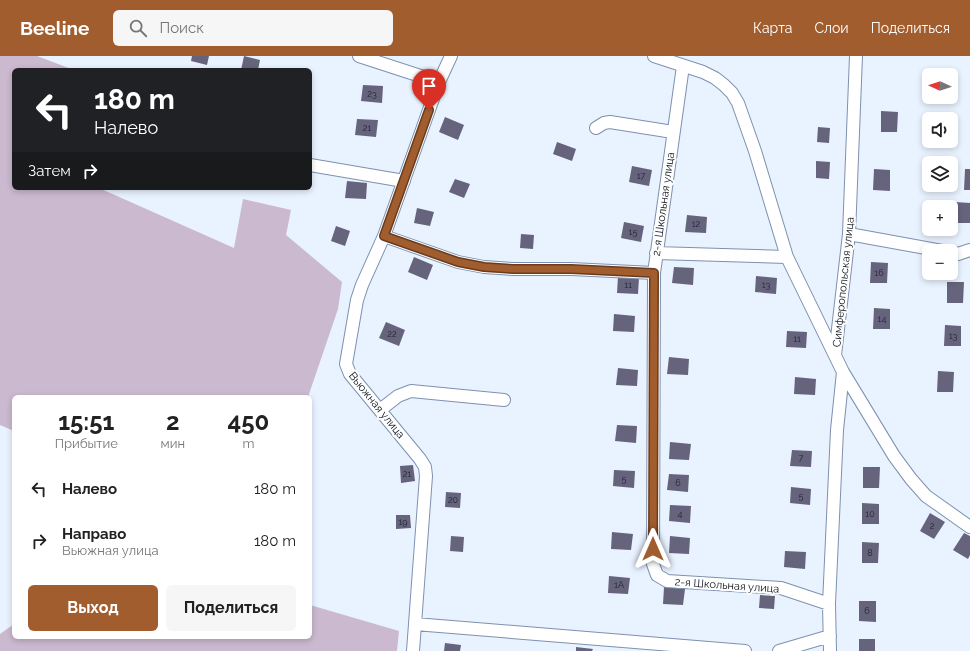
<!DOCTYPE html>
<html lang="ru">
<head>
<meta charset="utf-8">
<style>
	:root { --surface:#fff; --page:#f6f6f6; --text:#222; --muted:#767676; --accent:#a15d2e }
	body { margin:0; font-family:Raleway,sans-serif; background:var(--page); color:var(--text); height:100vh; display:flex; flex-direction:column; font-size:15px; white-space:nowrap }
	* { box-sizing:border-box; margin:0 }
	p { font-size:13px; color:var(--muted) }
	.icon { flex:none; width:22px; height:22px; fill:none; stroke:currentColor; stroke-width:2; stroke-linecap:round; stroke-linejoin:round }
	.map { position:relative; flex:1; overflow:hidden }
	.sheet { position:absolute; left:12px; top:339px; width:300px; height:244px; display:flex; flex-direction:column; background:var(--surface); border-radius:6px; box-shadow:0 2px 6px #0003 }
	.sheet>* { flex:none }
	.guide { position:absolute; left:12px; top:12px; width:300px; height:122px; border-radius:6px; box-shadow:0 2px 6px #0003; background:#202124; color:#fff; overflow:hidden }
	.needle { width:26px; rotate:273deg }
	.tools { position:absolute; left:922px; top:12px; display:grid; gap:8px }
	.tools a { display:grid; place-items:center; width:36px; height:36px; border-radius:6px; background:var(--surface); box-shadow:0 2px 6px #0003; font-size:20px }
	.pin { position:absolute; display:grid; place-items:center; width:34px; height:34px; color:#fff; margin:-41px -17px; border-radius:50% 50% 50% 0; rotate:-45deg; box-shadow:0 0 4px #0007 }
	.pin .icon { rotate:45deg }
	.me { position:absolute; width:44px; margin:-22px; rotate:0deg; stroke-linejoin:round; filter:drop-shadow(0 0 3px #0008) }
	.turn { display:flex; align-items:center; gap:14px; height:84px; padding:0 16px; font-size:18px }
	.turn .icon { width:52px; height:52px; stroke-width:2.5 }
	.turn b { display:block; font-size:28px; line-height:34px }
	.then { display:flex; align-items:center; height:38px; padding:0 16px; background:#0003; gap:8px; font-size:15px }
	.eta { display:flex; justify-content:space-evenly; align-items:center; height:68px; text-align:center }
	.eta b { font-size:24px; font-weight:700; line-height:28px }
	.primary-button { display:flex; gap:8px; margin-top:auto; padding:8px 16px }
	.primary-button a { flex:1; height:46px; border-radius:6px; background:var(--accent); color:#fff; font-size:16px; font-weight:700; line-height:46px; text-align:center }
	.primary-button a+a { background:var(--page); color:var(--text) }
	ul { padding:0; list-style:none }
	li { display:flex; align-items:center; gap:12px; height:52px; padding:0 16px }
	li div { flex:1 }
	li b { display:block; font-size:15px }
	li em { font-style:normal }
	header { display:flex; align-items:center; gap:24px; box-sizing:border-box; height:56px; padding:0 20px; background:var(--accent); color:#fff }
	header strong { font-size:19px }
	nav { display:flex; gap:22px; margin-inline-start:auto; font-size:14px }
	.search { width:280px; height:36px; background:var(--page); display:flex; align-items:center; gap:10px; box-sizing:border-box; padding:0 14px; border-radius:6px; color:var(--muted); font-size:15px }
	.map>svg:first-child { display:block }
</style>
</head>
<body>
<header>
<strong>Beeline</strong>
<div class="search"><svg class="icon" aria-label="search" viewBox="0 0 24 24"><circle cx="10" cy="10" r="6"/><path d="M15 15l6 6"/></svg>Поиск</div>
<nav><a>Карта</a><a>Слои</a><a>Поделиться</a></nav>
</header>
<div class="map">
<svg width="970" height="595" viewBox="0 0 970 595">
	<rect width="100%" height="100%" fill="#e9f2ff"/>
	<path fill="#cbb9cf" d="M 0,0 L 37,0 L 74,14 L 14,14 L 14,132 L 99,132 L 234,192 L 243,143 L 291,154 L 286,179 L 342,226 L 338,253 L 308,341 L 14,341 L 14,375 L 0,369 Z
		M 310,549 L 399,575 L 397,595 L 0,595 L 0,578 L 14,568 L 14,581 L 310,581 Z"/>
	<path fill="#66637d" d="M 192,0 L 209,0 L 207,9 L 191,5 Z
		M 244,0 L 260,4 L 258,14 L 241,14 Z
		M 363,29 L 383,30 L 382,47 L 361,45 Z
		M 881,55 L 898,56 L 897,76 L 881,76 Z
		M 445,61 L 464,69 L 458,84 L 439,76 Z
		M 357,63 L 378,64 L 376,81 L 355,79 Z
		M 818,71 L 830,72 L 829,87 L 817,86 Z
		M 557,86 L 576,93 L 572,105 L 553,98 Z
		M 816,105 L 830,106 L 829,123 L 816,122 Z
		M 632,110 L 652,114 L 649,130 L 629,126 Z
		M 874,113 L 890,114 L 890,135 L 873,134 Z
		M 965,113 L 970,113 L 970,134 L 964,134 Z
		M 455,123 L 470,128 L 464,142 L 449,136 Z
		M 347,125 L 367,127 L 366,143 L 345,142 Z
		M 955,146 L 970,147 L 970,167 L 954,167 Z
		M 417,152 L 434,156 L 430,170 L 414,167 Z
		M 687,159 L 707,161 L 706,177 L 685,176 Z
		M 624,166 L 644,170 L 641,186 L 621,182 Z
		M 336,170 L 350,175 L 345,190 L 331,185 Z
		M 521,178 L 534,179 L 533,193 L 520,192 Z
		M 414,201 L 433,209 L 427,224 L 408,216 Z
		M 871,206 L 888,207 L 887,227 L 870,227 Z
		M 674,211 L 694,212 L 693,229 L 672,227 Z
		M 618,220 L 639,222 L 638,238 L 617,237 Z
		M 756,220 L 777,222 L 776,238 L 755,236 Z
		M 947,226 L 964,226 L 963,247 L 947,247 Z
		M 874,252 L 890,253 L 890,273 L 873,273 Z
		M 614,258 L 635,260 L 634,276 L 613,275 Z
		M 386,266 L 405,274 L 399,290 L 379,282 Z
		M 945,269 L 961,270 L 961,290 L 944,290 Z
		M 787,275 L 807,276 L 806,292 L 786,291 Z
		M 669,301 L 689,303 L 688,319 L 667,318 Z
		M 618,312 L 638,314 L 637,330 L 616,329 Z
		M 938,315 L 954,316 L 953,336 L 937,336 Z
		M 795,321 L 816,323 L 815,339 L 794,338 Z
		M 617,369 L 637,370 L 636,387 L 615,385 Z
		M 670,386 L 691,388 L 689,404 L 669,403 Z
		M 792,394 L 812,395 L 811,411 L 790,410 Z
		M 413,409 L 415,425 L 401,427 L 400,410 Z
		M 863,411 L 880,411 L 879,432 L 863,432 Z
		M 614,414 L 635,415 L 634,432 L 613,430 Z
		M 669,418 L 689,419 L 688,436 L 667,434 Z
		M 791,431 L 811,433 L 810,449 L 790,447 Z
		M 446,436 L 461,437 L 460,452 L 445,451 Z
		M 862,447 L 879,448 L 879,468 L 862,468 Z
		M 670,449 L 691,450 L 690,467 L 669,465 Z
		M 930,457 L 945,466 L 934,483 L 920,475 Z
		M 396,459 L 410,459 L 411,472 L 396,473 Z
		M 612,476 L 633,478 L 631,494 L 611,493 Z
		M 964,477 L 970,480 L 970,499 L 968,503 L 953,494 Z
		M 451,480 L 464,481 L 463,496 L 450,495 Z
		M 670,480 L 690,482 L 689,498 L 669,497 Z
		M 862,486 L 879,487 L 878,507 L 862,507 Z
		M 785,495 L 806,496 L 805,513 L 784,511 Z
		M 609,520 L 630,522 L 628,538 L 608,537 Z
		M 664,531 L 685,533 L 683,549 L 663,548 Z
		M 760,539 L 775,540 L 774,553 L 759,552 Z
		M 859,545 L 876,545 L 876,566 L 859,565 Z
		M 859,583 L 875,583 L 875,595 L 859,595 Z
		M 445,587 L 461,589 L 460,595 L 444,595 Z
		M 576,591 L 593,593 L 592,595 L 576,595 Z"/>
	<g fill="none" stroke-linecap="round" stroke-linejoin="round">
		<g stroke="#7d91af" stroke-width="14">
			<path id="minor" d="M 359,0 L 439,26
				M 654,0 L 703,16 L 715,22 L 724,29 L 732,37 L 738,47 L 755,95 L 787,201 L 843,316 L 894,400 L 911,423 L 926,440 L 970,471
				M 683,10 L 654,217 L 653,508 L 657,519 L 667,525 L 781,532 L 829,548
				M 596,72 L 604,67 L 610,66 L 673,76
				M 310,109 L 404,125
				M 849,178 L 942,195
				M 384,180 L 458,206 L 484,211 L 513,213 L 571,213 L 654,217
				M 656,197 L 787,201
				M 951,197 L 958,198 L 970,194
				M 835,299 L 849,178 L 856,0
				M 380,354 L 398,340 L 411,335 L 504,344
				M 415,568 L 426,420 L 425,411 L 420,403 L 350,318 L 346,308 L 357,244 L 362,229 L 384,180 L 439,26 L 451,0
				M 413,595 L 415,568 L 745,595
				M 779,595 L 830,580
				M 830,595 L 829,548 L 837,374 L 843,316"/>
		</g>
		<use href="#minor" stroke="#fff" stroke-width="12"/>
	</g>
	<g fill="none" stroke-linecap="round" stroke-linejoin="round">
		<g stroke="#693c1e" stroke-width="10">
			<path id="route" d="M 429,54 L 384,180 L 458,206 L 484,211 L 513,213 L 571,213 L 654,217 L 653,493"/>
		</g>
		<use href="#route" stroke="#a15d2e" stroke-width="7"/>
	</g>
	<g text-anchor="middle" stroke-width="4" stroke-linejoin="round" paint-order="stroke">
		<g font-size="9" fill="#222634">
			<text x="372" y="41">23</text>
			<text x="367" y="75">21</text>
			<text x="641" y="123">17</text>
			<text x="696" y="171">12</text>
			<text x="633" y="179">15</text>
			<text x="879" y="220">16</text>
			<text x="628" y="232">11</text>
			<text x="766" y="232">13</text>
			<text x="882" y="266">14</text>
			<text x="392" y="281">22</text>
			<text x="953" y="283">13</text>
			<text x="797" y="286">11</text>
			<text x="801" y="405">7</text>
			<text x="407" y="421">21</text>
			<text x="624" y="426">5</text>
			<text x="678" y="430">6</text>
			<text x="801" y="443">5</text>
			<text x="453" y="447">20</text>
			<text x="680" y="461">4</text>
			<text x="870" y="461">10</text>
			<text x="403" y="469">19</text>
			<text x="932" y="473">2</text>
			<text x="870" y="500">8</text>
			<text x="619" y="532">1А</text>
			<text x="867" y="558">6</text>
		</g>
		<g font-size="11" fill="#0b121c" stroke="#fefefe">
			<text transform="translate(663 148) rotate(-82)" y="4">2-я Школьная улица</text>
			<text transform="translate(843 226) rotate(-84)" y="4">Симферопольская улица</text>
			<text transform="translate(377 349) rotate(51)" y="4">Вьюжная улица</text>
			<text transform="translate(727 529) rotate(4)" y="4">2-я Школьная улица</text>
		</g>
	</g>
</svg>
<div class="tools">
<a><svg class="needle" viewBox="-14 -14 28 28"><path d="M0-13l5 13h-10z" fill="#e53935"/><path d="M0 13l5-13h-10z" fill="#767676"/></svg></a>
<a><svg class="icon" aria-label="sound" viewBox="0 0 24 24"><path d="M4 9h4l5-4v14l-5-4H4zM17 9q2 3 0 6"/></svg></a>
<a><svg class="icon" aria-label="layers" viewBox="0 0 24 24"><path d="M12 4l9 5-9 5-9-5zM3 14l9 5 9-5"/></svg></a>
<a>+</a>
<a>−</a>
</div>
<div class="pin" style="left:429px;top:54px;background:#d93025"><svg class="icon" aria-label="arrive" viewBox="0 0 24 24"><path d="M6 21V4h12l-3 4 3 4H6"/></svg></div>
<svg class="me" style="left:653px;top:493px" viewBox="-20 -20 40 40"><path d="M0-17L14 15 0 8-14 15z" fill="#a15d2e" stroke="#fff" stroke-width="4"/></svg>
<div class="guide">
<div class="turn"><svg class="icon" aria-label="left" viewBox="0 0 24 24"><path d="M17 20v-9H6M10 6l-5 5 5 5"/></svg><div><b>180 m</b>Налево</div></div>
<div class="then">Затем<svg class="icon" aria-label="right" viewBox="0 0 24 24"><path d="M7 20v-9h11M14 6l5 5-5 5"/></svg></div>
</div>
<section class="sheet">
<div class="eta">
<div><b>15:51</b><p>Прибытие</p></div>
<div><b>2</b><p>мин</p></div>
<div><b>450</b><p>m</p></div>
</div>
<ul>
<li><svg class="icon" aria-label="left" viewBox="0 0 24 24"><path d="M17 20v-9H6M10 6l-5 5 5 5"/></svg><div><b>Налево</b></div><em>180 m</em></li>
<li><svg class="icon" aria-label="right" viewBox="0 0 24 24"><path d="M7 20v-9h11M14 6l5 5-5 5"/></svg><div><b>Направо</b><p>Вьюжная улица</p></div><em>180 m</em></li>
</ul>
<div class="primary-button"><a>Выход</a><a>Поделиться</a></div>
</section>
</div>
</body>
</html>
